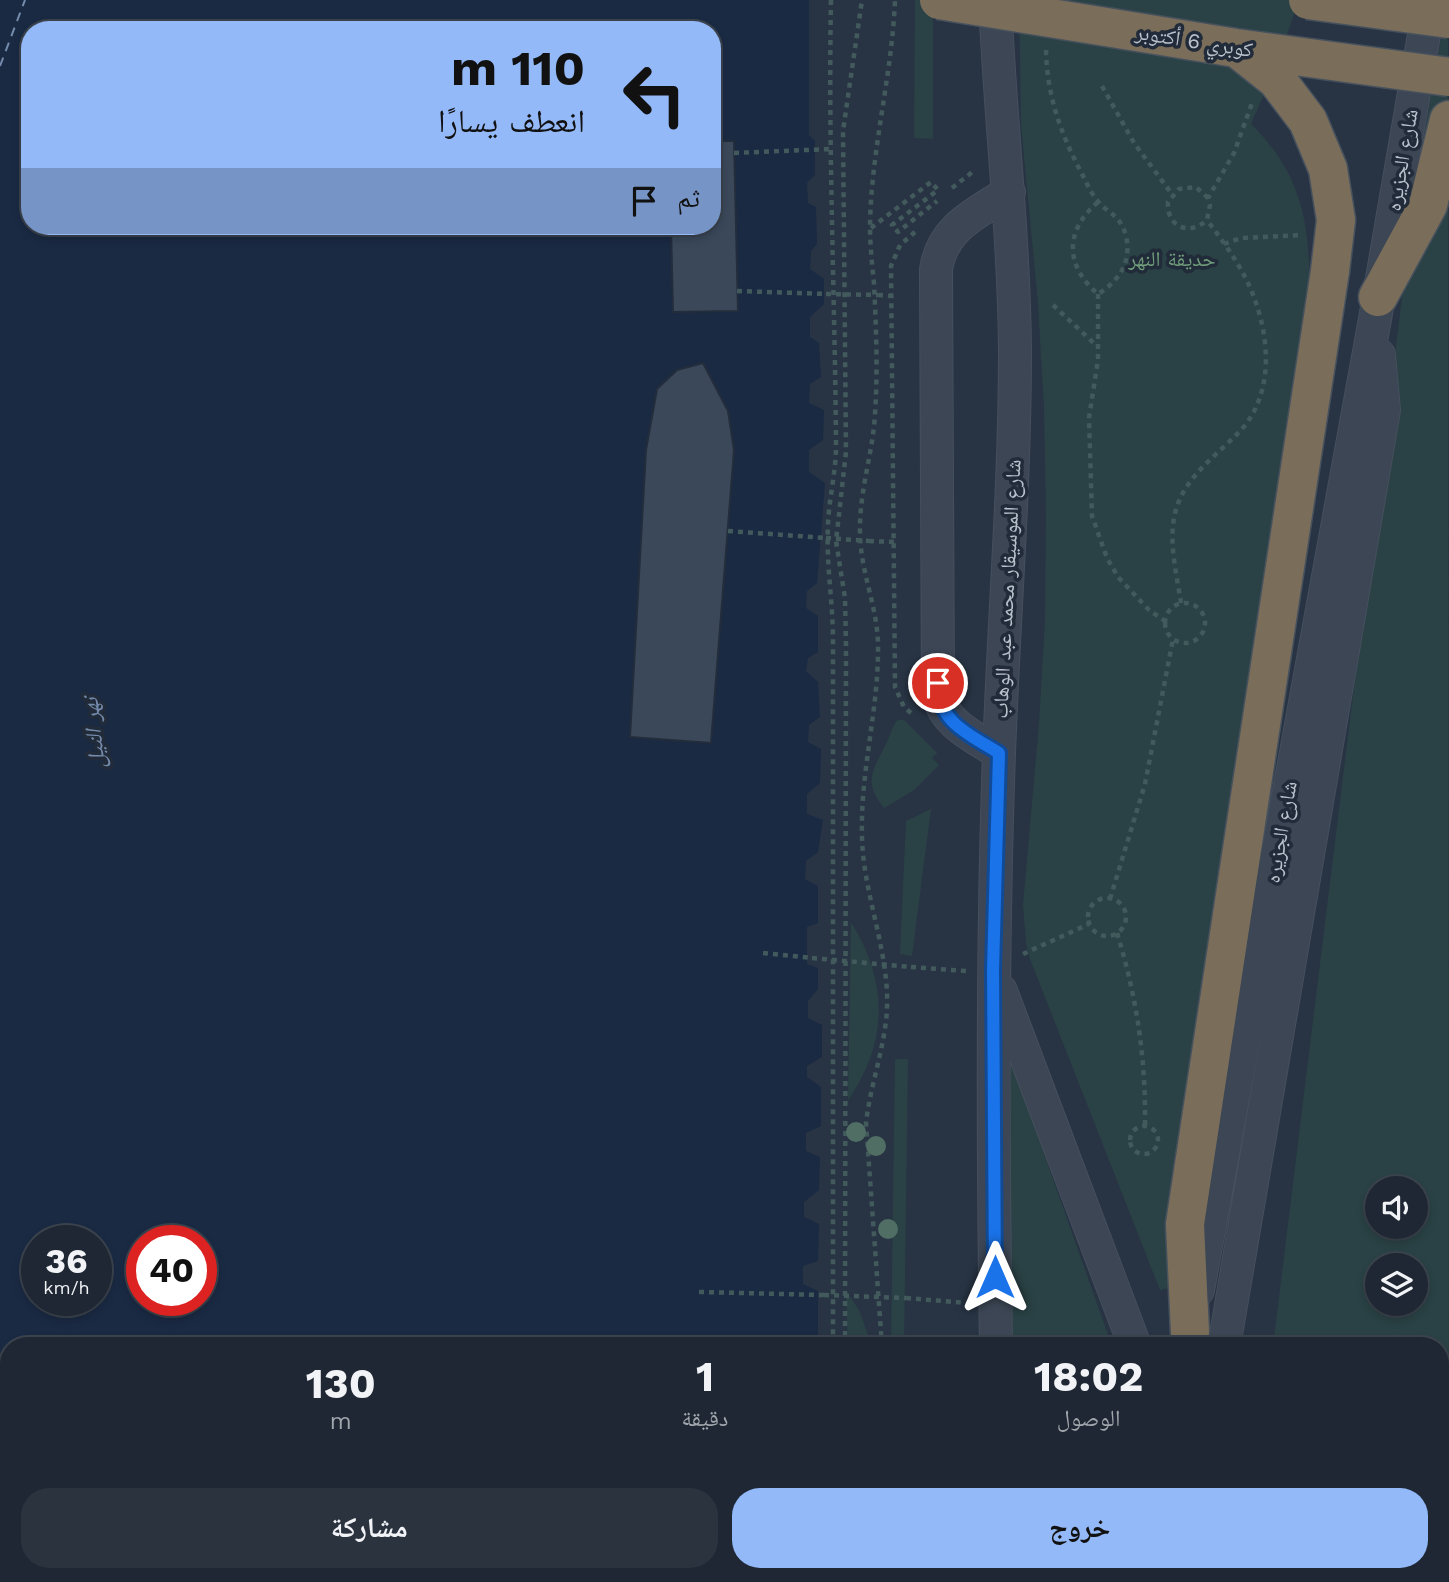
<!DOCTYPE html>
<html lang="ar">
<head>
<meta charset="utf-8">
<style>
	:root { --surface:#1e2733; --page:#2b333f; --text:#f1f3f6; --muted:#a1a5ac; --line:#3c444e; --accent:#94b9f8 }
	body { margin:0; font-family:"Work Sans","Noto Naskh Arabic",sans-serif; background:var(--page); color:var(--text); direction:rtl; height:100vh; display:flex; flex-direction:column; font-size:26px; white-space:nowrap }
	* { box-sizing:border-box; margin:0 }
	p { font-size:23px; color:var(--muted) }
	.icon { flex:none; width:38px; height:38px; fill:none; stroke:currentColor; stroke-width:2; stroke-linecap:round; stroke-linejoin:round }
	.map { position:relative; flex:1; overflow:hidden; direction:ltr }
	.side { position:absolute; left:0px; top:1337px; width:1449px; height:245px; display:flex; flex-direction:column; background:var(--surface); border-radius:28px 28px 0 0; box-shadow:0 4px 10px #0003,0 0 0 2px var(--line); direction:rtl }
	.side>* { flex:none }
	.hud { position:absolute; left:21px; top:21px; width:700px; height:214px; border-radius:28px; box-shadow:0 4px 10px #0003,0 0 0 2px var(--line); direction:rtl; background:#94b9f8; color:#111; overflow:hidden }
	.buttons { position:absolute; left:1365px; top:1176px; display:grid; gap:14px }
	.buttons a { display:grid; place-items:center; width:63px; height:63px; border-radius:50%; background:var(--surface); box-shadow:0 4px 10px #0003,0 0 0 2px var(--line); font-size:35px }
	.speed { position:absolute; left:21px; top:1225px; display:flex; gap:14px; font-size:35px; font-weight:700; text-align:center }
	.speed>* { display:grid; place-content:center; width:91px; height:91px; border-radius:50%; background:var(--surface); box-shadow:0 4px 10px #0003,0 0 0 2px var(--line); line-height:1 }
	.speed small { font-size:18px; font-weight:400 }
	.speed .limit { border:10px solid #d22; background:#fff; color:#111 }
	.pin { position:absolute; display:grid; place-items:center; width:60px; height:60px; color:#fff; margin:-30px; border:4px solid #fff; border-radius:50%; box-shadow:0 2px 7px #0007 }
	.me { position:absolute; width:77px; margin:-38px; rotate:0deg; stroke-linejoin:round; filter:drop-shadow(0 0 5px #0008) }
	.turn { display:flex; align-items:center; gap:24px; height:147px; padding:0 21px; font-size:32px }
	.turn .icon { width:91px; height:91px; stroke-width:2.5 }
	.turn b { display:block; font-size:49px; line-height:60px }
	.then { display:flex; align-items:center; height:66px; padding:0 21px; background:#0003; gap:14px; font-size:26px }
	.eta { display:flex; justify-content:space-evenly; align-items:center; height:119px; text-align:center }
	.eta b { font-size:42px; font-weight:700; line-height:49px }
	.button { display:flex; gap:14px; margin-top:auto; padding:14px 21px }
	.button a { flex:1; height:80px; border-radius:28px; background:var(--accent); color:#111; font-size:28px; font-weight:700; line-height:80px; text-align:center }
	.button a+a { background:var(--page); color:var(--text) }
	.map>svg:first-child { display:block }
</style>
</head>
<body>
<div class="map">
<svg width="1449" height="1582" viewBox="0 0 1449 1582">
	<rect width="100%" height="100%" fill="#283444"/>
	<path fill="#2a4245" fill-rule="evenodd" d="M 915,0 L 933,0 L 933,139 L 914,138 Z
		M 1019,0 L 1299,0 L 1274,72 L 1251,124 C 1298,170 1310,218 1309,283 L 1169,1288 L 1160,1290 L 1030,959 L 1026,943 L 1023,905 L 1039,724 L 1045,619 L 1046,514 L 1044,408 L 1038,303 L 1021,125 Z
		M 1448,0 L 1449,1582 L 1244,1582 L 1246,1573 L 1440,1573 L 1440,1346 L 1273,1346 L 1417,175 ZM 1377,1188 L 1416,1188 L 1416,1227 L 1377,1227 ZM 1377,1265 L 1416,1265 L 1416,1304 L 1377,1304 Z
		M 898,720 L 904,720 L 937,753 L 932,758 L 939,765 L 914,790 L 884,808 C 861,780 875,768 888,740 C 891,733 892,726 898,720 Z
		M 931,809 L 912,956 L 900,954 L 906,821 Z
		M 851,922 C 888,981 889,1042 848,1100 Z
		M 895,1059 L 908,1059 L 904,1346 L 891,1346 Z
		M 1011,1060 L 1112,1346 L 1010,1346 Z
		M 846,1291 L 859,1310 L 872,1346 L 848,1346 Z
		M 1022,1573 L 1120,1573 L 1119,1582 L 1023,1582 Z"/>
	<path fill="#1a2a43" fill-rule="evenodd" d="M 0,0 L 809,0 L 809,135 L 815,141 L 815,175 L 807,183 L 808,203 L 816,207 L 817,244 L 811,251 L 810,269 L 824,279 L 824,304 L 810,317 L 810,337 L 819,343 L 821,377 L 810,384 L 809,403 L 824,410 L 823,440 L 809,450 L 809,472 L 825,483 L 817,583 L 807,591 L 806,608 L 818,616 L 818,652 L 808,658 L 806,671 L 818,682 L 820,717 L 809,725 L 808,742 L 821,749 L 820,783 L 807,794 L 807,814 L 823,820 L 818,852 L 806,861 L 805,879 L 818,886 L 818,923 L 807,927 L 807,964 L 818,968 L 818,989 L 808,1001 L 808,1018 L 822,1025 L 822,1057 L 807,1066 L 807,1077 L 821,1087 L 821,1126 L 806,1133 L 806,1151 L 820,1157 L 819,1190 L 804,1202 L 804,1217 L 819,1224 L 818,1261 L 803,1266 L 803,1284 L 818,1291 L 818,1335 L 804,1343 L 804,1346 L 9,1346 L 9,1573 L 818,1573 L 818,1582 L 0,1582 ZM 30,30 L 712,30 L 712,226 L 30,226 ZM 37,1241 L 96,1241 L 96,1300 L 37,1300 ZM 142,1241 L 201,1241 L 201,1300 L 142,1300 Z"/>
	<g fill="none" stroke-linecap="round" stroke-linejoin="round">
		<path stroke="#748bab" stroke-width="2" stroke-dasharray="9 7" stroke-linecap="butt" d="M 0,66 L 25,0"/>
	</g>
	<path fill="#3a485a" stroke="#232d3b" stroke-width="2" d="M 712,141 L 734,141 L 738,311 L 673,312 L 671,226 L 712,226 Z
		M 703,363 L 728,411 L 734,450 L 711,743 L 630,737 L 646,450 L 657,389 L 677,370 Z"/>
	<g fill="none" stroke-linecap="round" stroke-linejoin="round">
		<g stroke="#464f5d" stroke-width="34">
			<path id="minor" d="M 995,0 C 1000,117 1014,234 1015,351 C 1015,496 1002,640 998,784 C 992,971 993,1159 996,1346
				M 999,753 C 975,737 945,725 938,695 L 936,270 C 942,227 976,214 1009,192
				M 1001,991 L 1135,1346
				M 1198,1290 L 1375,319 L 1430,0
				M 1224,1346 L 1384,410 L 1379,355
				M 1001,1573 L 1002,1582
				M 1157,1582 L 1158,1573
				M 1187,1582 L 1188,1573"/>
		</g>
		<g stroke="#47515e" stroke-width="41">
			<path id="highway" d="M 1378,297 L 1428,205 L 1449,120
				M 1190,1332 L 1185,1224 L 1330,271"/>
		</g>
		<path stroke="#435a5d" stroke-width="4.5" stroke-dasharray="5 5" stroke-linecap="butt" d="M 831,0 C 828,149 835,297 836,446 C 836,472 829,498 828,525 C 826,564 833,602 833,641 L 833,1346
			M 1046,50 C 1047,95 1060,132 1081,172 C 1086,181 1090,192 1097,200 C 1107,214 1120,213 1126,236 C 1132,262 1119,281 1098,294 C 1065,266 1064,231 1098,202
			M 1102,86 L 1134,143 L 1172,194
			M 734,153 L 830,149
			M 952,188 L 975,170
			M 1208,198 L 1196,187 L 1179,189 L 1168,202 C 1166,226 1189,237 1207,220 L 1210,205 L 1208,198 L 1234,153 L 1252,103
			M 871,228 L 931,182 L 938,190 L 892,225 L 898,232 L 937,201
			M 1224,244 L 1241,238 L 1302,235
			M 737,291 L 826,294
			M 1098,294 L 1098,360 L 1089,418 L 1092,516 L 1107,558 L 1118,577 L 1149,610 L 1165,621
			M 878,295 L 892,296
			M 1053,305 L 1098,347
			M 728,531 L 826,538
			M 869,541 L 895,542
			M 1181,603 C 1177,576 1169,545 1174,518 C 1181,478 1216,457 1241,430 C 1277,390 1269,328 1248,283 C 1237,260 1222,240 1207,220
			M1165 623a20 20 0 1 1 40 0a20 20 0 1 1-40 0Z
			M 911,713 L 904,707 L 895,687 L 891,266 L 900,245 L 915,232
			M1088 917a19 19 0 1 1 38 0a19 19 0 1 1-38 0Z
			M 1110,899 L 1145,784 L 1173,639
			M 1117,933 C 1137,998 1146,1059 1145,1127
			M 763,953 L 812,958
			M 1023,954 L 1089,924
			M 911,967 L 966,971
			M1130 1140a14 14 0 1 1 28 0a14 14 0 1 1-28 0Z
			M 699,1292 L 824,1295
			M 906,1298 L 967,1303
			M 845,1346 L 846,646 L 845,598 L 836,541 L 846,452 L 843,131 L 862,0
			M 882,1346 L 866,1123 C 871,1079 889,1038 887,994 C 885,940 863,890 862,837 C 860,770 879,710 878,644 C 877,603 859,570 860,527 C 860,489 873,452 875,414 C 878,370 876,327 874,283 C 872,264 870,245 870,226 C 871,150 892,76 895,0
			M 834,1573 L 834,1582
			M 851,1573 L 851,1582"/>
		<use href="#minor" stroke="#3c4654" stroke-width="32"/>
		<use href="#highway" stroke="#7a6e5a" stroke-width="38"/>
		<g stroke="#47515e" stroke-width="41" stroke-linecap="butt">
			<path id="highway-bridge" d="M 939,0 L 1236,48 L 1449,77
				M 1308,0 L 1449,19
				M 1238,49 L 1277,80 L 1308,121 L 1328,169 L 1336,220 L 1330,271"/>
		</g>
		<path stroke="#435a5d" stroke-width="4.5" stroke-dasharray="5 5" stroke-linecap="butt" d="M 826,294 L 878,295
			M 826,538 L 869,541
			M 812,958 L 911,967
			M 824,1295 L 906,1298"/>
		<use href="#highway-bridge" stroke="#7a6e5a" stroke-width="38"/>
	</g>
	<g fill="#506e63">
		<circle cx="856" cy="1132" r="10"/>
		<circle cx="876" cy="1146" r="10"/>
		<circle cx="888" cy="1229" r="10"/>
	</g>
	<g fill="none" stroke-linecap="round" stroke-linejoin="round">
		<g stroke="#114b97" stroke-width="18">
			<path id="route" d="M 938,683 C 938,723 969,734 999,753 L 993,970 L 995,1277"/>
		</g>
		<use href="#route" stroke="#1a73e8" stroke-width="12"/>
	</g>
	<g text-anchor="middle" stroke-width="7" stroke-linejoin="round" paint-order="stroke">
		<g font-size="21" fill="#bac1cd" stroke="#212b39">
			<text transform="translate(1194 41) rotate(9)" y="7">كوبري 6 أكتوبر</text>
			<text transform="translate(1402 160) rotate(-80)" y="7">شارع الجزيره</text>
			<text transform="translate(1007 589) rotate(-87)" y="7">شارع الموسيقار محمد عبد الوهاب</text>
			<text transform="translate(1281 832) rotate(-80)" y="7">شارع الجزيره</text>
		</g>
		<g font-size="21" fill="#719e7c" stroke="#212b39">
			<text x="1172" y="266">حديقة النهر</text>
		</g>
		<g font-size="23" font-style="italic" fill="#748bab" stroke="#212b39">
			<text transform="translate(93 733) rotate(-96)" y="8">نهر النيل</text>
		</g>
	</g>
</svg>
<div class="buttons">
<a><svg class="icon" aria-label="sound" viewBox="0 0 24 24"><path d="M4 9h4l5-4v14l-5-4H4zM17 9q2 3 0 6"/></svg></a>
<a><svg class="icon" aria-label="layers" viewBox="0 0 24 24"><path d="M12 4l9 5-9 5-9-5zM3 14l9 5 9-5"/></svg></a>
</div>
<div class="speed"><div>36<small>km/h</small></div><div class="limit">40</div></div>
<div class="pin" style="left:938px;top:683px;background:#d93025"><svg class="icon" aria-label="arrive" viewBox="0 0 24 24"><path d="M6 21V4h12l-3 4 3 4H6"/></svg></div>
<svg class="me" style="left:995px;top:1277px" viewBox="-20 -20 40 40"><path d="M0-17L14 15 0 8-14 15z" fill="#1a73e8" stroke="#fff" stroke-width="4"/></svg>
<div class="hud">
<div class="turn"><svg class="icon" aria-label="left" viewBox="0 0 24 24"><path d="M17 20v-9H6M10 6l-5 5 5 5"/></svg><div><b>110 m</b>انعطف يسارًا</div></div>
<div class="then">ثم<svg class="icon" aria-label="arrive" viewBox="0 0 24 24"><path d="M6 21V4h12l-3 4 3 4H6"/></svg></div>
</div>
<section class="side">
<div class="eta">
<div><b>18:02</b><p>الوصول</p></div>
<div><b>1</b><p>دقيقة</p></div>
<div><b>130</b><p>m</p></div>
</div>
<div class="button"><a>خروج</a><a>مشاركة</a></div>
</section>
</div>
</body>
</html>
